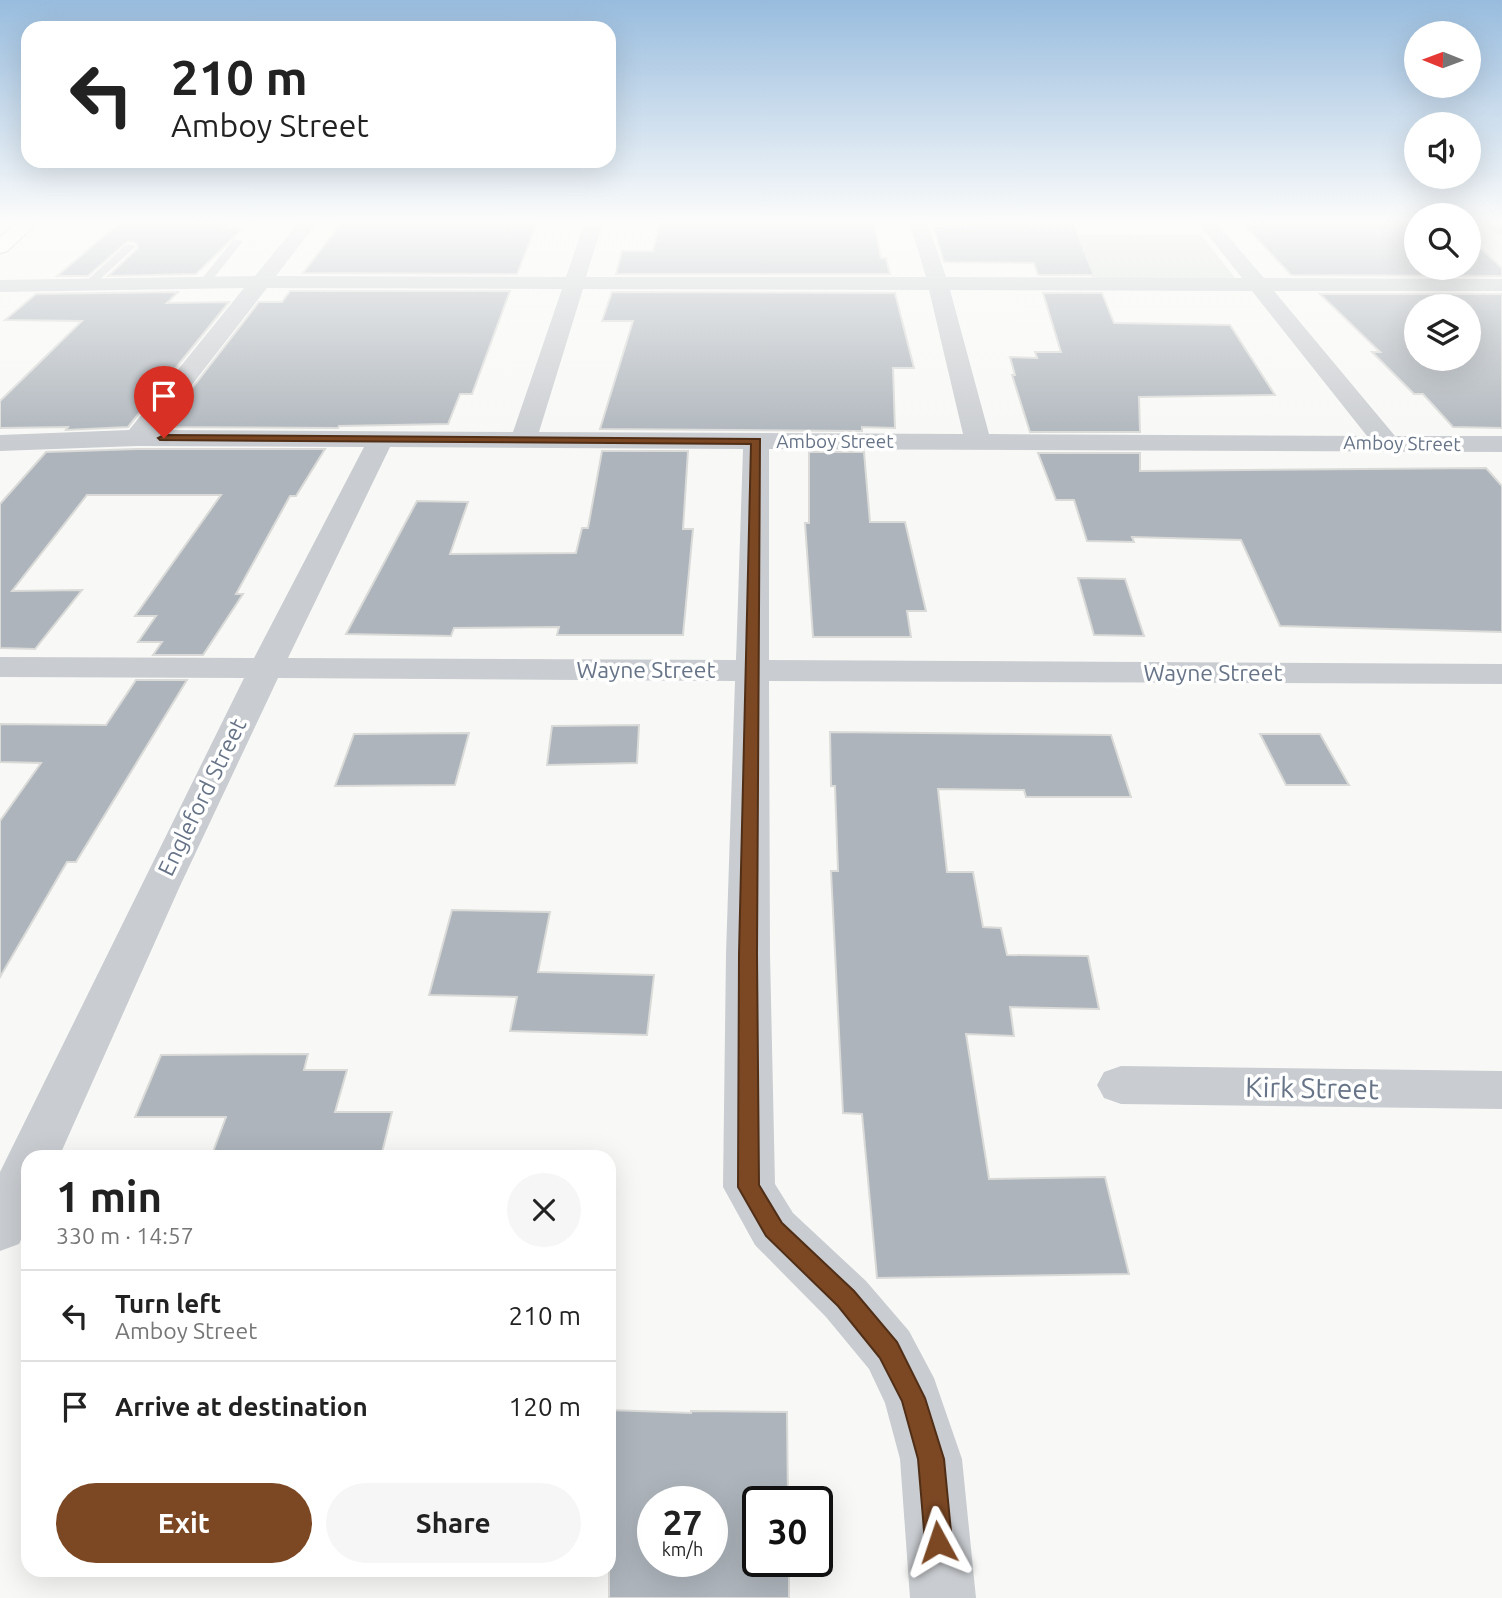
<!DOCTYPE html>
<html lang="en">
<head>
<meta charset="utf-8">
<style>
	:root { --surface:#fff; --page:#f6f6f6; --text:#222; --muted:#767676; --line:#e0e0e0; --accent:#7c4824 }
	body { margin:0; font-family:Ubuntu,sans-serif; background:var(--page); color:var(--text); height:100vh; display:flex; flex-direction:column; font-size:26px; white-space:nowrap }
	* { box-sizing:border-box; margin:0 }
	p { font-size:23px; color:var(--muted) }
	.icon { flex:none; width:38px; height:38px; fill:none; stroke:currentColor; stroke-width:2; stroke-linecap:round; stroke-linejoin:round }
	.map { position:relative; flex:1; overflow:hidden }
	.panel { position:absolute; left:21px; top:1150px; width:595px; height:427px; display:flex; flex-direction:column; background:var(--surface); border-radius:21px; box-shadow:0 7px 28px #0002 }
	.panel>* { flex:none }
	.banner { position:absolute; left:21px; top:21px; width:595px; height:147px; border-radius:21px; box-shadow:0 7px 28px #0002; background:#fff; color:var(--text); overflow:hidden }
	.needle { width:46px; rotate:271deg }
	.controls { position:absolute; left:1404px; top:21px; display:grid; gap:14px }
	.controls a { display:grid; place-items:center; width:77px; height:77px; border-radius:50%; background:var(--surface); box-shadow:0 7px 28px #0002; font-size:35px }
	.speed { position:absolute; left:637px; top:1486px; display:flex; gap:14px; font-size:35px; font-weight:700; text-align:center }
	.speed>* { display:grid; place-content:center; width:91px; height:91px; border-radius:50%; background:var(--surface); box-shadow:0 7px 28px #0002; line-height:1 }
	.speed small { font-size:18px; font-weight:400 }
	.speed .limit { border:4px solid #111; border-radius:10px; background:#fff; color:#111 }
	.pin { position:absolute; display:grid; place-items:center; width:60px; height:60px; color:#fff; margin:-72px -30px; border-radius:50% 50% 50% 0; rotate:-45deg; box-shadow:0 0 7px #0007 }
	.pin .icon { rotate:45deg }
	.me { position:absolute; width:77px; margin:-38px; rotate:355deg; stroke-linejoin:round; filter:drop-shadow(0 0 5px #0008) }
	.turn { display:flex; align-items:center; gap:24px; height:147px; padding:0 35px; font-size:32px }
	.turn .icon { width:91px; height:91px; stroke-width:2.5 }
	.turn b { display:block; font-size:49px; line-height:60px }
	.round { display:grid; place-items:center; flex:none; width:74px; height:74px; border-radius:37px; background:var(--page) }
	.headline { display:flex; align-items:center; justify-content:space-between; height:119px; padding:0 35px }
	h1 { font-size:42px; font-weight:700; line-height:52px }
	.action { display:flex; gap:14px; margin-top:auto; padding:14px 35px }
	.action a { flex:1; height:80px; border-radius:42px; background:var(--accent); color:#fff; font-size:28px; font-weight:700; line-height:80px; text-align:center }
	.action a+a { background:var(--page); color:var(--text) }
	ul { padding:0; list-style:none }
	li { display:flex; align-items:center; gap:21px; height:91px; padding:0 35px; border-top:2px solid var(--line) }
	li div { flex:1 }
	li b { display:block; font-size:26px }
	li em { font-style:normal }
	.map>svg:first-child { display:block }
</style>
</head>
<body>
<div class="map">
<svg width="1502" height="1598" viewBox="0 0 1502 1598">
	<rect width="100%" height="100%" fill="#f8f9f6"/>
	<path fill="#d9e1d7" d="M 1032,234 L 1201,235 L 1236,279 L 1093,279 L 1079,253 Z"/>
	<path fill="#adb4bb" stroke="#dadbd8" stroke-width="2" fill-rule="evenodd" d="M 122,221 L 228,222 L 222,228 L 243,228 L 196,274 L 108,276 L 138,248 L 137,243 L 128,241 L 88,276 L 57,276 Z
		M 343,221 L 538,221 L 517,274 L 303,273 Z
		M 661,221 L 806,221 L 806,224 L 874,224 L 881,258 L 886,258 L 890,274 L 616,274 L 622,251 L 653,251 Z
		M 987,221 L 1026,221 L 1028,225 L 1074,225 L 1094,275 L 1038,275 L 1034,263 L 944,262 L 933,226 L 989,225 Z
		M 1248,221 L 1416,221 L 1416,268 L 1468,268 L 1468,247 L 1479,247 L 1502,268 L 1502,276 L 1291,275 L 1244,225 L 1251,225 Z
		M 290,291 L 510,291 L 472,394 L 460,394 L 448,424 L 339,426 L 338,428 L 162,427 L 259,302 L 282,302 Z
		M 178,292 L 167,303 L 229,302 L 128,427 L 66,430 L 68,427 L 0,428 L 0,401 L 82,321 L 5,320 L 36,294 Z
		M 612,292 L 895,293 L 914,368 L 893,368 L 895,428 L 862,427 L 862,431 L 600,429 L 633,321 L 602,321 Z
		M 1043,293 L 1102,293 L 1114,323 L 1230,325 L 1275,395 L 1139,397 L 1140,432 L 1030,432 L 1012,375 L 1015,375 L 1010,357 L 1037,358 L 1035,352 L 1061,352 Z
		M 1320,294 L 1502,294 L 1502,428 L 1453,427 L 1423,394 L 1414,394 L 1372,352 L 1380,352 ZM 1416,306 L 1468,306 L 1468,359 L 1416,359 Z
		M 137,449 L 325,449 L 296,496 L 290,496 L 236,594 L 243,594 L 203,655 L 153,655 L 162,642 L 138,642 L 156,616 L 135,616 L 221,495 L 87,495 L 12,591 L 82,590 L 35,649 L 0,648 L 0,504 L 46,452 Z
		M 602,451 L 688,451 L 683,529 L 693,529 L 683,635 L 557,635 L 559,627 L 454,628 L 451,636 L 346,634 L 417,501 L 468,502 L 450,554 L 576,553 L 582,528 L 588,528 Z
		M 809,452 L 864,452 L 870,522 L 905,522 L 926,611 L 907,611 L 911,637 L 813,637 L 805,523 L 809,523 Z
		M 1038,453 L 1140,453 L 1140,471 L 1486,468 L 1502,486 L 1502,632 L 1280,626 L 1241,540 L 1132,537 L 1134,542 L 1087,541 L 1074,500 L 1056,500 Z
		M 1078,578 L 1125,579 L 1144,636 L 1094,635 Z
		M 136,680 L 187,680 L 76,862 L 67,862 L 0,977 L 0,821 L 41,763 L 0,762 L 0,724 L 106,725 Z
		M 639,725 L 637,763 L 547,765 L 552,726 Z
		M 830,732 L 1111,735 L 1131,797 L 1026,797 L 1024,790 L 938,789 L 947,872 L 973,872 L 983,927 L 1001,928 L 1007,955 L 1088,956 L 1099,1009 L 1010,1007 L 1014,1036 L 966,1034 L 989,1179 L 1105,1177 L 1129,1274 L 877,1278 L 862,1114 L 843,1113 L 831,871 L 838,871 L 835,786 L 831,786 Z
		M 469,733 L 455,785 L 335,786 L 354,734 Z
		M 1260,734 L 1320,734 L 1349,785 L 1286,785 Z
		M 452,910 L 550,912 L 538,972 L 654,975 L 647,1035 L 510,1031 L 517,997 L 429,995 Z
		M 308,1054 L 304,1070 L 347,1070 L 335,1112 L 392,1112 L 381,1157 L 211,1157 L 226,1117 L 135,1117 L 161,1055 Z
		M 609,1410 L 691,1413 L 691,1411 L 787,1412 L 788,1502 L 758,1502 L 758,1561 L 789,1561 L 789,1598 L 609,1598 ZM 653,1502 L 712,1502 L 712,1561 L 653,1561 Z"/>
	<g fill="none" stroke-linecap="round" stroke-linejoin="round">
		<g stroke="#bbbfc4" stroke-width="3">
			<path id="secondary" d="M 19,221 L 39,221 L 7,251 L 0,253 L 0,237 Z"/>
		</g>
		<path fill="#c9ccd0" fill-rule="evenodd" d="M 234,239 L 243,241 L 208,285 L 200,285 L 200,281 Z
			M 127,244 L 136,246 L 93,286 L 85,286 L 85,282 Z"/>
		<path fill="#c9ccd0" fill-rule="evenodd" d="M 300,221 L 318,221 L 276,276 L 566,277 L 585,221 L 603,221 L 586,277 L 926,277 L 909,221 L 927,221 L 946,277 L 1242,278 L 1197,221 L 1215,221 L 1264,278 L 1502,279 L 1502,291 L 1274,291 L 1395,436 L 1502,436 L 1502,452 L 769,449 L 769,660 L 1502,664 L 1502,684 L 769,681 L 770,954 L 775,1184 L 793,1213 L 866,1281 L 909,1331 L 934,1378 L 962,1459 L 976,1598 L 910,1598 L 900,1459 L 885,1403 L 869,1369 L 826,1317 L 755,1245 L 723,1187 L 726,954 L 735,681 L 278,678 L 180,886 L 59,1157 L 28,1157 L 28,1225 L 19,1244 L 0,1251 L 0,1172 L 244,678 L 0,677 L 0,657 L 254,658 L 364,447 L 137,446 L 0,451 L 0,435 L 129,430 L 244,288 L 0,292 L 0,280 L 255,276 ZM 267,288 L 562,289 L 513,432 L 157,430 ZM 583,289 L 929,290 L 963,434 L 539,432 ZM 950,290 L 1252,291 L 1367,436 L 989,434 ZM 390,447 L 743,449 L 736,660 L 288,658 Z
			M 1482,221 L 1502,221 L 1502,235 L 1495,233 Z
			M 1121,1066 L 1502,1071 L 1502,1109 L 1121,1104 L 1104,1098 L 1097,1085 L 1104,1072 Z"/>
		<use href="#secondary" fill="#fff" fill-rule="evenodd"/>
	</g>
	<linearGradient id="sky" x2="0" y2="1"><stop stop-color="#98bcde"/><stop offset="0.5" stop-color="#fcfcfb"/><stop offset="1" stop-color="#fcfcfb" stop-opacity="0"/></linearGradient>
	<rect width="1502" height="444" fill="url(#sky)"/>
	<path fill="#7c4824" stroke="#512f17" stroke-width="2" d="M 164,435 L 760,439 L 757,954 L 759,1185 L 782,1223 L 854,1291 L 897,1342 L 925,1398 L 944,1459 L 952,1542 L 948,1552 L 938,1556 L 929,1552 L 925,1542 L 918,1459 L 902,1401 L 880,1358 L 838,1306 L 766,1236 L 738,1187 L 739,954 L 751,444 L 160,440 L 158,438 Z"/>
	<g text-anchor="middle" stroke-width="7" stroke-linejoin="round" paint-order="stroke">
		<g font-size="19" fill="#677488" stroke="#fff">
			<text x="835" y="448">Amboy Street</text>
			<text transform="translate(1402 443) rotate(1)" y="7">Amboy Street</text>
		</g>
		<g font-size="23" fill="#677488" stroke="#fff">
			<text x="646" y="678">Wayne Street</text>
			<text x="1213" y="681">Wayne Street</text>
			<text transform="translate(202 797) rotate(-64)" y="8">Engleford Street</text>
		</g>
		<g font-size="28" fill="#677488" stroke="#fff">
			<text transform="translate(1312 1088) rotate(1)" y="10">Kirk Street</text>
		</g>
	</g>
</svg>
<div class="controls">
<a><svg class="needle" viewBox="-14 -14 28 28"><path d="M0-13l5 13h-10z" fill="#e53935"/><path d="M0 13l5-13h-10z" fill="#767676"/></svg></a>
<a><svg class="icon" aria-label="sound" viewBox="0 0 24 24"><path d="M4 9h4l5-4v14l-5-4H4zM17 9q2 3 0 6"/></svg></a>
<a><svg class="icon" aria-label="search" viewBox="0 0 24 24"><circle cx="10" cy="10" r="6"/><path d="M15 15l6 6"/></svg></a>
<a><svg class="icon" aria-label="layers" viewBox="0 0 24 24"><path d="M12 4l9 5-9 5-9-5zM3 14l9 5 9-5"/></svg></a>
</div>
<div class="speed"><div>27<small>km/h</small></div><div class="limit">30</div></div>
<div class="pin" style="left:164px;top:438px;background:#d93025"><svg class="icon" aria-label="arrive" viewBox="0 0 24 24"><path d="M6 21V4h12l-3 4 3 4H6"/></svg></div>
<svg class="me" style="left:938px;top:1542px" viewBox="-20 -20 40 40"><path d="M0-17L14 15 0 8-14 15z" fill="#7c4824" stroke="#fff" stroke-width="4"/></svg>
<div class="banner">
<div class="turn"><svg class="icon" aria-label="left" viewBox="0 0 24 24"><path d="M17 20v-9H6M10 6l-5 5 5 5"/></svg><div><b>210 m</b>Amboy Street</div></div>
</div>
<section class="panel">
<div class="headline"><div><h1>1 min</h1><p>330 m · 14:57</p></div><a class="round"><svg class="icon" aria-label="close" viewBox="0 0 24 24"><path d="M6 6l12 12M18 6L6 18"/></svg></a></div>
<ul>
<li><svg class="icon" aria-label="left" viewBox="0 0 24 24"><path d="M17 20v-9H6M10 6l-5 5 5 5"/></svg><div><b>Turn left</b><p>Amboy Street</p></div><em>210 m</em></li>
<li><svg class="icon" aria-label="arrive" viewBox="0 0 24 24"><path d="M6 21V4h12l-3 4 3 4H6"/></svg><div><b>Arrive at destination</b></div><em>120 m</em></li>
</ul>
<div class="action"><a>Exit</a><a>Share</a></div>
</section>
</div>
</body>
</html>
